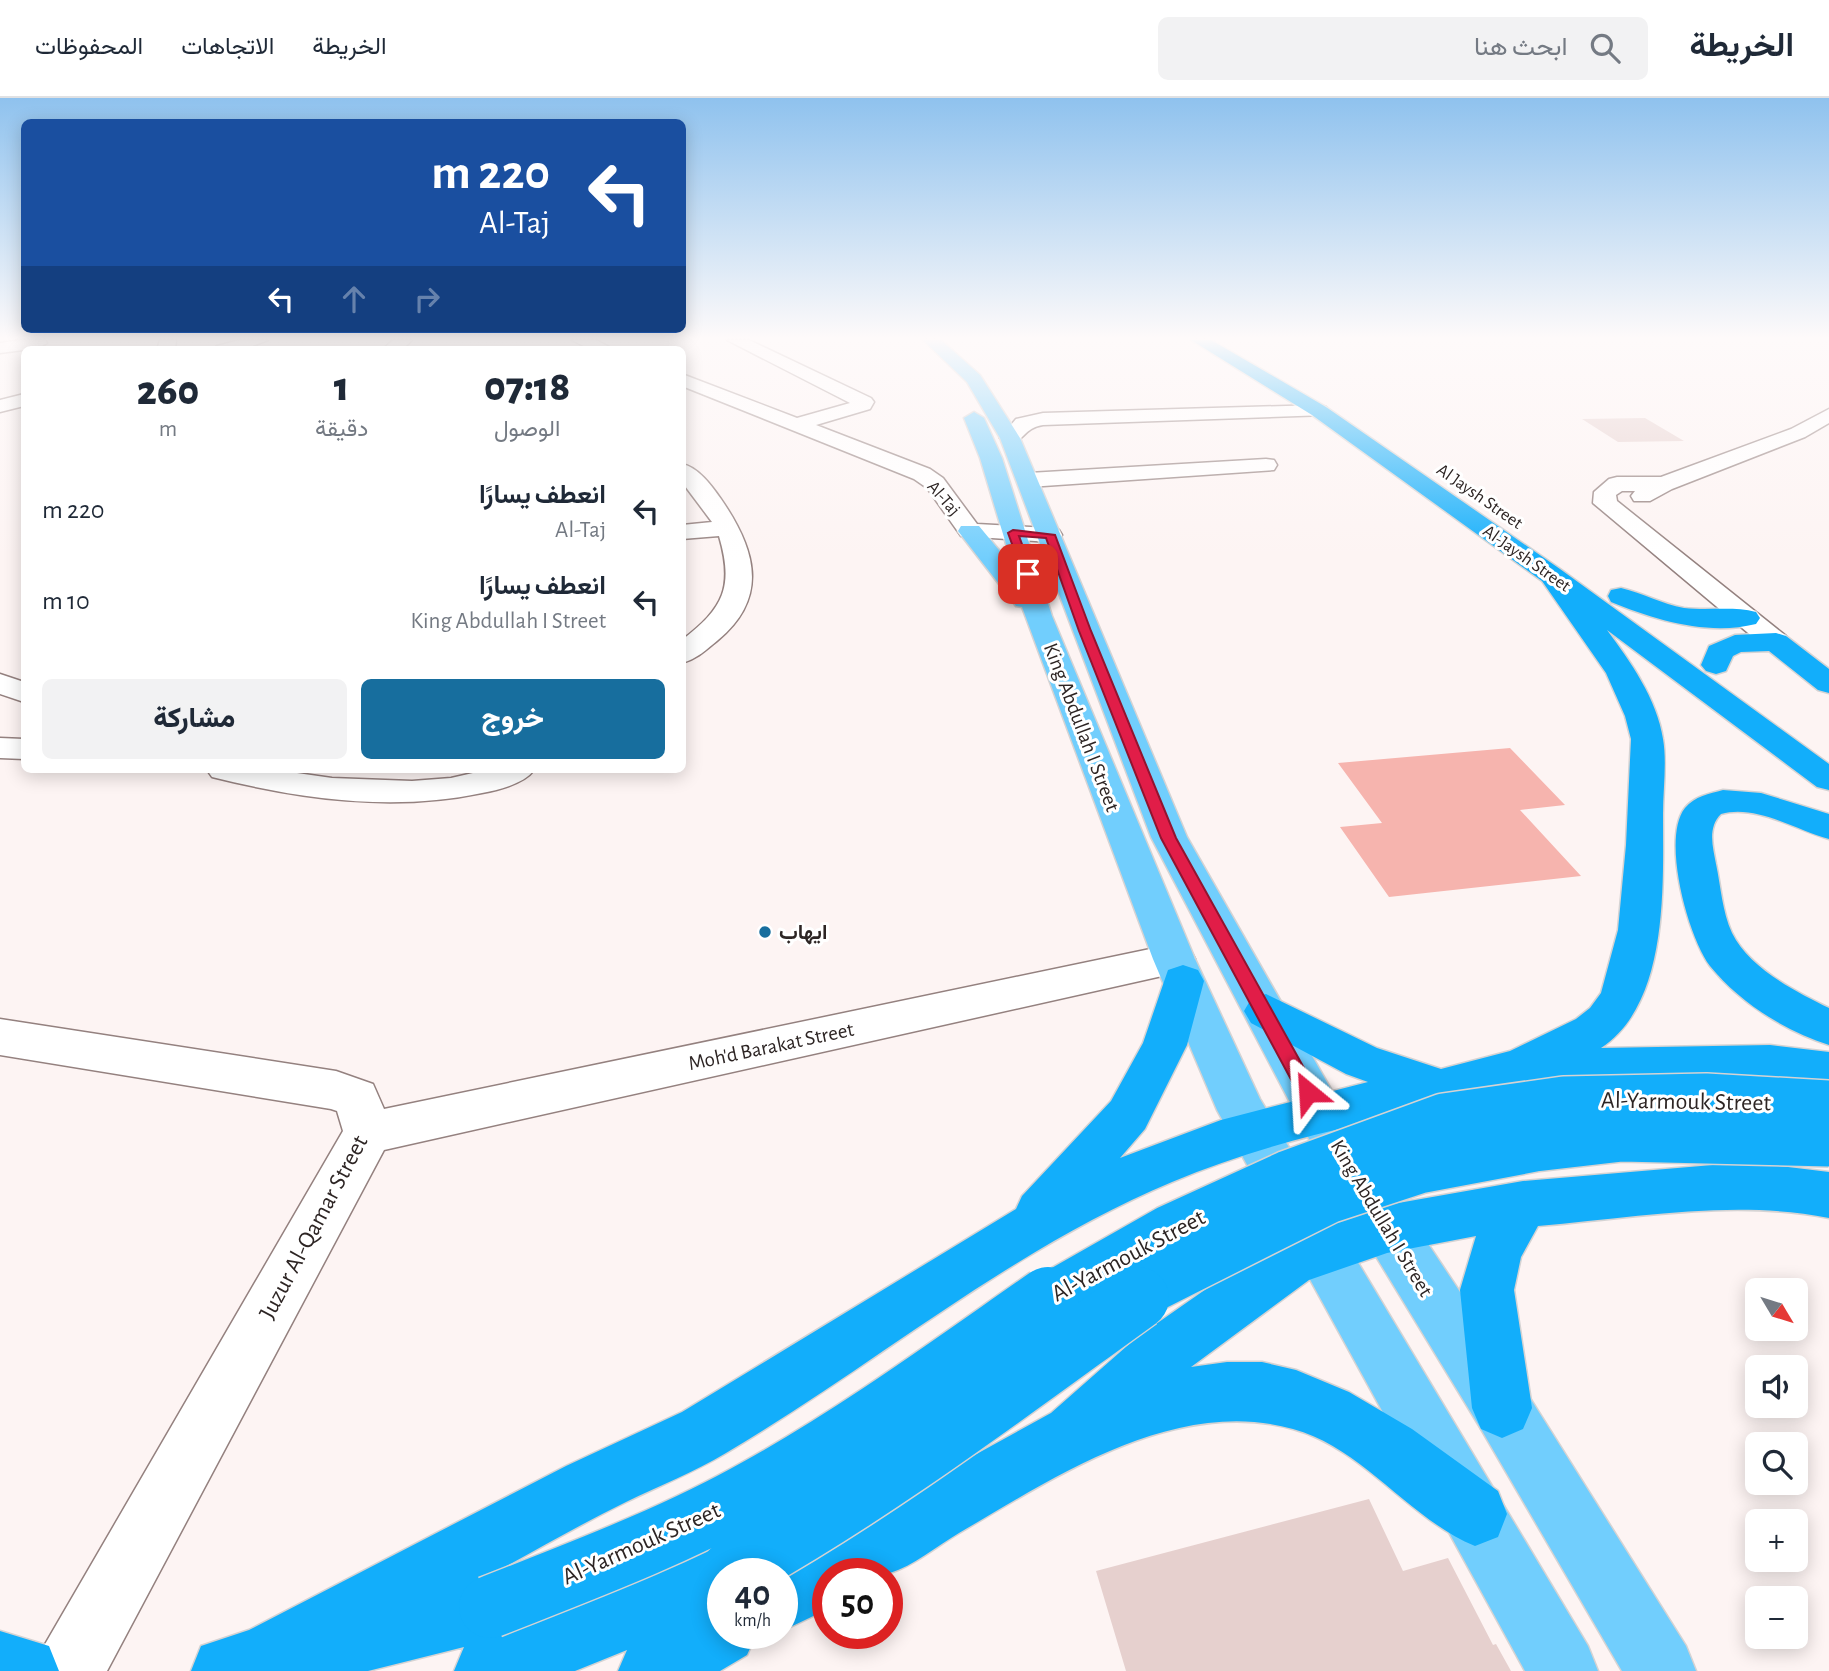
<!DOCTYPE html>
<html lang="ar">
<head>
<meta charset="utf-8">
<style>
	:root { --surface:#fff; --page:#f2f2f3; --text:#1f2937; --muted:#747a83; --line:#e0e1e3; --accent:#176e9e }
	body { margin:0; font-family:"Alegreya Sans",Vazirmatn,sans-serif; background:var(--page); color:var(--text); direction:rtl; height:100vh; display:flex; flex-direction:column; font-size:26px; white-space:nowrap }
	* { box-sizing:border-box; margin:0 }
	p { font-size:23px; color:var(--muted) }
	.icon { flex:none; width:38px; height:38px; fill:none; stroke:currentColor; stroke-width:2; stroke-linecap:round; stroke-linejoin:round }
	.map { position:relative; flex:1; overflow:hidden; direction:ltr }
	.drawer { position:absolute; left:21px; top:248px; width:665px; height:427px; display:flex; flex-direction:column; background:var(--surface); border-radius:10px; box-shadow:0 4px 18px #0003; direction:rtl }
	.drawer>* { flex:none }
	.top-card { position:absolute; left:21px; top:21px; width:665px; height:214px; border-radius:10px; box-shadow:0 4px 18px #0003; direction:rtl; background:#1a4fa0; color:#fff; overflow:hidden }
	.needle { width:46px; rotate:128deg }
	.fabs { position:absolute; left:1745px; top:1180px; display:grid; gap:14px }
	.fabs a { display:grid; place-items:center; width:63px; height:63px; border-radius:10px; background:var(--surface); box-shadow:0 4px 18px #0003; font-size:35px }
	.speed { position:absolute; left:707px; top:1460px; display:flex; gap:14px; font-size:35px; font-weight:700; text-align:center }
	.speed>* { display:grid; place-content:center; width:91px; height:91px; border-radius:50%; background:var(--surface); box-shadow:0 4px 18px #0003; line-height:1 }
	.speed small { font-size:18px; font-weight:400 }
	.speed .limit { border:10px solid #d22; background:#fff; color:#111 }
	.pin { position:absolute; display:grid; place-items:center; width:60px; height:60px; color:#fff; margin:-30px; border-radius:14px; box-shadow:0 4px 10px #0006 }
	.me { position:absolute; width:77px; margin:-38px; rotate:333deg; stroke-linejoin:round; filter:drop-shadow(0 0 5px #0008) }
	.turn { display:flex; align-items:center; gap:24px; height:147px; padding:0 21px; font-size:32px }
	.turn .icon { width:91px; height:91px; stroke-width:2.5 }
	.turn b { display:block; font-size:49px; line-height:60px }
	.lanes { display:flex; align-items:center; height:66px; padding:0 21px; background:#0003; justify-content:center; gap:35px; direction:ltr }
	.lanes .off { opacity:.35 }
	.eta { display:flex; justify-content:space-evenly; align-items:center; height:119px; text-align:center }
	.eta b { font-size:42px; font-weight:800; line-height:49px }
	.primary-button { display:flex; gap:14px; margin-top:auto; padding:14px 21px }
	.primary-button a { flex:1; height:80px; border-radius:10px; background:var(--accent); color:#fff; font-size:28px; font-weight:800; line-height:80px; text-align:center }
	.primary-button a+a { background:var(--page); color:var(--text) }
	ul { padding:0; list-style:none }
	li { display:flex; align-items:center; gap:21px; height:91px; padding:0 21px }
	li div { flex:1 }
	li b { display:block; font-size:26px }
	li em { font-style:normal }
	header { display:flex; align-items:center; gap:42px; box-sizing:border-box; height:98px; padding:0 35px; background:var(--surface); border-bottom:2px solid var(--line) }
	header strong { font-size:33px }
	nav { display:flex; gap:38px; margin-inline-start:auto; font-size:24px }
	.search { width:490px; height:63px; background:var(--page); display:flex; align-items:center; gap:18px; box-sizing:border-box; padding:0 24px; border-radius:10px; color:var(--muted); font-size:26px }
	.map>svg:first-child { display:block }
</style>
</head>
<body>
<header>
<strong>الخريطة</strong>
<div class="search"><svg class="icon" aria-label="search" viewBox="0 0 24 24"><circle cx="10" cy="10" r="6"/><path d="M15 15l6 6"/></svg>ابحث هنا</div>
<nav><a>الخريطة</a><a>الاتجاهات</a><a>المحفوظات</a></nav>
</header>
<div class="map">
<svg width="1829" height="1573" viewBox="0 0 1829 1573">
	<rect width="100%" height="100%" fill="#fdf4f3"/>
	<path fill="#f6b4ae" d="M 1510,650 L 1565,707 L 1520,712 L 1581,778 L 1389,799 L 1340,729 L 1382,725 L 1338,665 Z"/>
	<path fill="#e6d0ce" d="M 1645,320 L 1684,343 L 1618,344 L 1582,321 Z
		M 1369,1401 L 1403,1473 L 1448,1460 L 1493,1547 L 1496,1546 L 1511,1573 L 1126,1573 L 1096,1473 Z"/>
	<g fill="none" stroke-linecap="round" stroke-linejoin="round">
		<g stroke="#94817f" stroke-width="3">
			<path id="minor" d="M 21,242 L 45,242 L 47,245 L 39,250 L 0,255 L 0,245 Z
				M 160,242 L 176,242 L 175,252 L 157,252 Z
				M 240,242 L 268,242 L 242,252 L 214,252 L 217,248 Z
				M 393,242 L 412,242 L 402,252 L 382,252 Z
				M 572,242 L 596,242 L 615,252 L 591,252 Z
				M 727,242 L 749,242 L 871,300 L 874,304 L 870,311 L 816,327 L 930,371 L 943,380 L 977,426 L 1050,430 L 1059,432 L 1062,437 L 1059,442 L 1050,444 L 961,438 L 927,390 L 914,381 L 682,288 L 682,276 L 797,320 L 850,305 Z
				M 24,296 L 24,308 L 0,314 L 0,302 Z
				M 1319,307 L 1326,309 L 1329,313 L 1326,317 L 1043,327 C 1024,330 1024,343 1010,346 L 1000,340 L 1016,321 L 1043,315 Z
				M 1829,311 L 1829,325 L 1805,339 L 1672,391 L 1650,403 L 1634,403 L 1631,398 L 1635,393 L 1622,393 L 1616,397 L 1617,403 L 1786,538 L 1790,544 L 1786,550 L 1776,553 L 1766,550 L 1593,405 L 1594,394 L 1609,381 L 1617,379 L 1661,379 L 1791,331 Z
				M 1266,361 L 1274,362 L 1277,367 L 1274,372 L 1029,389 L 1018,382 L 1029,375 Z
				M 682,366 C 698,369 712,388 721,401 C 754,449 771,498 718,542 C 707,551 697,561 682,565 L 682,542 C 724,510 734,489 719,438 L 682,441 L 682,427 L 712,424 L 682,384 Z
				M 0,576 L 24,584 L 24,604 L 0,596 Z
				M 0,640 L 24,641 L 24,661 L 0,660 Z
				M 207,672 L 276,672 L 332,680 L 412,683 L 451,680 L 486,672 L 534,672 C 524,686 498,692 482,695 C 392,714 300,701 212,679 Z
				M 1174,846 L 1189,850 L 1195,861 L 1189,872 L 384,1052 L 107,1573 L 34,1573 L 44,1548 L 343,1033 L 337,1013 L 331,1011 L 0,957 L 0,921 L 336,973 L 373,986 L 384,1011 Z"/>
		</g>
		<g stroke="#d5d3d3" stroke-width="3">
			<path id="major" d="M 923,242 L 941,242 L 980,277 L 1020,340 L 1187,739 L 1352,1028 L 1359,1043 L 1352,1058 L 1335,1064 L 1318,1058 L 1151,739 L 1000,340 L 967,284 Z
				M 974,314 L 984,320 L 1002,360 L 1052,518 L 1195,861 L 1260,1001 L 1588,1548 L 1598,1573 L 1525,1573 L 1217,1012 L 1153,861 L 1022,509 L 1016,508 L 958,433 L 961,428 L 979,428 L 1013,469 L 980,360 L 964,320 Z
				M 1373,1084 L 1391,1090 L 1523,1289 L 1686,1548 L 1696,1573 L 1622,1573 L 1481,1331 L 1355,1124 L 1347,1107 L 1355,1090 Z"/>
		</g>
		<g stroke="#d5d3d3" stroke-width="3">
			<path id="highway" d="M 1191,242 L 1211,242 L 1326,309 L 1560,471 L 1829,666 L 1829,692 L 1817,689 L 1607,532 C 1630,563 1657,601 1663,641 C 1667,664 1663,692 1663,716 C 1663,789 1669,905 1601,950 L 1770,947 L 1829,954 L 1829,992 L 1770,985 L 1538,989 C 1517,982 1478,1003 1454,1007 C 1357,1025 1263,1046 1172,1084 C 1011,1151 875,1267 726,1355 C 694,1374 659,1388 626,1404 C 581,1426 536,1452 492,1476 L 514,1485 L 524,1509 L 516,1527 L 723,1446 L 746,1456 L 755,1475 L 723,1475 L 723,1535 L 757,1535 L 747,1557 L 720,1573 L 618,1573 L 627,1552 L 575,1573 L 454,1573 L 464,1549 L 368,1573 L 191,1573 L 201,1548 L 249,1532 L 566,1368 L 682,1314 L 1016,1111 L 1022,1098 L 1111,1003 L 1143,945 L 1168,872 L 1183,867 L 1198,872 L 1204,883 L 1187,947 L 1145,1031 L 1120,1060 L 1221,1022 L 1368,984 L 1346,976 L 1251,925 L 1244,913 L 1251,901 L 1266,896 L 1377,950 L 1441,971 L 1510,953 L 1576,921 L 1590,910 L 1601,895 L 1618,832 L 1626,747 L 1631,641 L 1625,618 L 1606,575 L 1542,483 L 1312,317 Z
				M 1621,490 C 1643,495 1662,506 1684,510 C 1708,513 1733,508 1756,514 L 1760,520 L 1756,526 C 1708,538 1655,522 1611,504 L 1608,498 L 1611,492 Z
				M 1776,535 L 1786,538 L 1829,571 L 1829,595 L 1818,592 L 1769,553 L 1741,554 L 1733,558 L 1726,573 L 1716,576 L 1706,573 L 1701,567 L 1709,548 L 1735,537 Z
				M 1723,692 L 1761,695 L 1829,716 L 1829,741 C 1796,732 1756,706 1721,716 C 1707,730 1713,749 1716,766 C 1721,789 1722,813 1732,835 C 1749,870 1796,894 1829,910 L 1829,947 C 1785,933 1739,904 1710,868 C 1688,839 1661,740 1685,710 C 1695,698 1709,696 1723,692 Z
				M 1748,1064 L 1829,1074 L 1829,1120 C 1734,1101 1634,1120 1538,1128 L 1521,1159 L 1514,1192 L 1532,1310 L 1523,1331 L 1502,1340 L 1481,1331 L 1472,1310 L 1460,1192 L 1476,1138 L 1387,1155 L 1309,1182 L 1191,1269 L 1227,1264 L 1262,1264 L 1296,1272 L 1349,1294 L 1412,1331 L 1498,1393 L 1507,1416 L 1498,1439 L 1475,1448 C 1409,1421 1363,1350 1293,1331 C 1176,1298 1055,1379 959,1435 C 937,1448 913,1468 890,1475 C 876,1480 845,1475 828,1475 L 828,1511 L 782,1533 L 782,1475 L 760,1475 L 1051,1315 L 1136,1240 L 1272,1145 L 1387,1107 L 1523,1083 Z
				M 0,1533 L 49,1548 L 59,1573 L 0,1573 Z"/>
		</g>
		<use href="#minor" fill="#fff" fill-rule="evenodd"/>
		<use href="#major" fill="#71cefd" fill-rule="evenodd"/>
		<use href="#highway" fill="#12aefb" fill-rule="evenodd"/>
		<g stroke="#d5d3d3" stroke-width="52" stroke-linecap="butt">
			<path id="highway-bridge-far1" d="M 1045,1202 L 1168,1132 L 1288,1077 L 1444,1020 L 1564,1003 L 1706,1000 L 1829,1007
				M 1135,1202 L 1153,1189 L 1328,1101 L 1419,1071 L 1535,1049 L 1622,1039 L 1829,1044"/>
		</g>
		<g stroke="#d5d3d3" stroke-width="65" stroke-linecap="butt">
			<path id="highway-bridge" d="M 730,1475 C 873,1396 1005,1296 1138,1200
				M 490,1509 C 581,1473 673,1439 758,1391 C 859,1335 953,1266 1048,1200"/>
		</g>
		<use href="#highway-bridge-far1" stroke="#12aefb" stroke-width="49"/>
		<use href="#highway-bridge" stroke="#12aefb" stroke-width="62"/>
	</g>
	<linearGradient id="sky" x2="0" y2="1"><stop stop-color="#8fc2ee"/><stop offset="0.52" stop-color="#fefafa"/><stop offset="1" stop-color="#fefafa" stop-opacity="0"/></linearGradient>
	<rect width="1829" height="462" fill="url(#sky)"/>
	<path fill="#e11d48" stroke="#92132f" stroke-width="2" d="M 1013,432 L 1055,437 L 1091,533 L 1176,740 L 1314,988 L 1317,994 L 1314,1000 L 1301,1000 L 1161,740 L 1079,533 L 1046,440 L 1019,438 L 1033,476 L 1028,479 L 1023,476 L 1008,435 Z"/>
	<circle fill="#176e9e" stroke="#fff" stroke-width="2.5" cx="765" cy="834" r="7"/>
	<g text-anchor="middle" stroke-width="6" stroke-linejoin="round" paint-order="stroke">
		<g font-size="18" fill="#2d2524" stroke="#fff">
			<text transform="translate(1480 398) rotate(35)" y="6">Al Jaysh Street</text>
			<text transform="translate(944 400) rotate(49)" y="6">Al-Taj</text>
			<text transform="translate(1527 460) rotate(35)" y="6">Al-Jaysh Street</text>
		</g>
		<g font-size="21" fill="#2d2524" stroke="#fff">
			<text transform="translate(1082 629) rotate(69)" y="7">King Abdullah I Street</text>
			<text transform="translate(771 948) rotate(-12)" y="7">Moh'd Barakat Street</text>
			<text transform="translate(1382 1120) rotate(59)" y="7">King Abdullah I Street</text>
		</g>
		<g font-size="21" font-weight="bold" fill="#2d2524" stroke="#fff" text-anchor="start">
			<text x="779" y="841">ايهاب</text>
		</g>
		<g font-size="24" fill="#2d2524" stroke="#fff">
			<text transform="translate(1686 1003) rotate(1)" y="8">Al-Yarmouk Street</text>
			<text transform="translate(313 1129) rotate(-62)" y="8">Juzur Al-Qamar Street</text>
			<text transform="translate(1128 1157) rotate(-28)" y="8">Al-Yarmouk Street</text>
			<text transform="translate(641 1445) rotate(-24)" y="8">Al-Yarmouk Street</text>
		</g>
	</g>
</svg>
<div class="fabs">
<a><svg class="needle" viewBox="-14 -14 28 28"><path d="M0-13l5 13h-10z" fill="#e53935"/><path d="M0 13l5-13h-10z" fill="#747a83"/></svg></a>
<a><svg class="icon" aria-label="sound" viewBox="0 0 24 24"><path d="M4 9h4l5-4v14l-5-4H4zM17 9q2 3 0 6"/></svg></a>
<a><svg class="icon" aria-label="search" viewBox="0 0 24 24"><circle cx="10" cy="10" r="6"/><path d="M15 15l6 6"/></svg></a>
<a>+</a>
<a>−</a>
</div>
<div class="speed"><div>40<small>km/h</small></div><div class="limit">50</div></div>
<div class="pin" style="left:1028px;top:476px;background:#d93025"><svg class="icon" aria-label="arrive" viewBox="0 0 24 24"><path d="M6 21V4h12l-3 4 3 4H6"/></svg></div>
<svg class="me" style="left:1308px;top:994px" viewBox="-20 -20 40 40"><path d="M0-17L14 15 0 8-14 15z" fill="#e11d48" stroke="#fff" stroke-width="4"/></svg>
<div class="top-card">
<div class="turn"><svg class="icon" aria-label="left" viewBox="0 0 24 24"><path d="M17 20v-9H6M10 6l-5 5 5 5"/></svg><div><b>220 m</b>Al-Taj</div></div>
<div class="lanes"><svg class="icon" aria-label="left" viewBox="0 0 24 24"><path d="M17 20v-9H6M10 6l-5 5 5 5"/></svg><svg class="icon off" aria-label="ahead" viewBox="0 0 24 24"><path d="M12 20V5M6 11l6-6 6 6"/></svg><svg class="icon off" aria-label="right" viewBox="0 0 24 24"><path d="M7 20v-9h11M14 6l5 5-5 5"/></svg></div>
</div>
<section class="drawer">
<div class="eta">
<div><b>07:18</b><p>الوصول</p></div>
<div><b>1</b><p>دقيقة</p></div>
<div><b>260</b><p>m</p></div>
</div>
<ul>
<li><svg class="icon" aria-label="left" viewBox="0 0 24 24"><path d="M17 20v-9H6M10 6l-5 5 5 5"/></svg><div><b>انعطف يسارًا</b><p>Al-Taj</p></div><em>220 m</em></li>
<li><svg class="icon" aria-label="left" viewBox="0 0 24 24"><path d="M17 20v-9H6M10 6l-5 5 5 5"/></svg><div><b>انعطف يسارًا</b><p>King Abdullah I Street</p></div><em>10 m</em></li>
</ul>
<div class="primary-button"><a>خروج</a><a>مشاركة</a></div>
</section>
</div>
</body>
</html>
